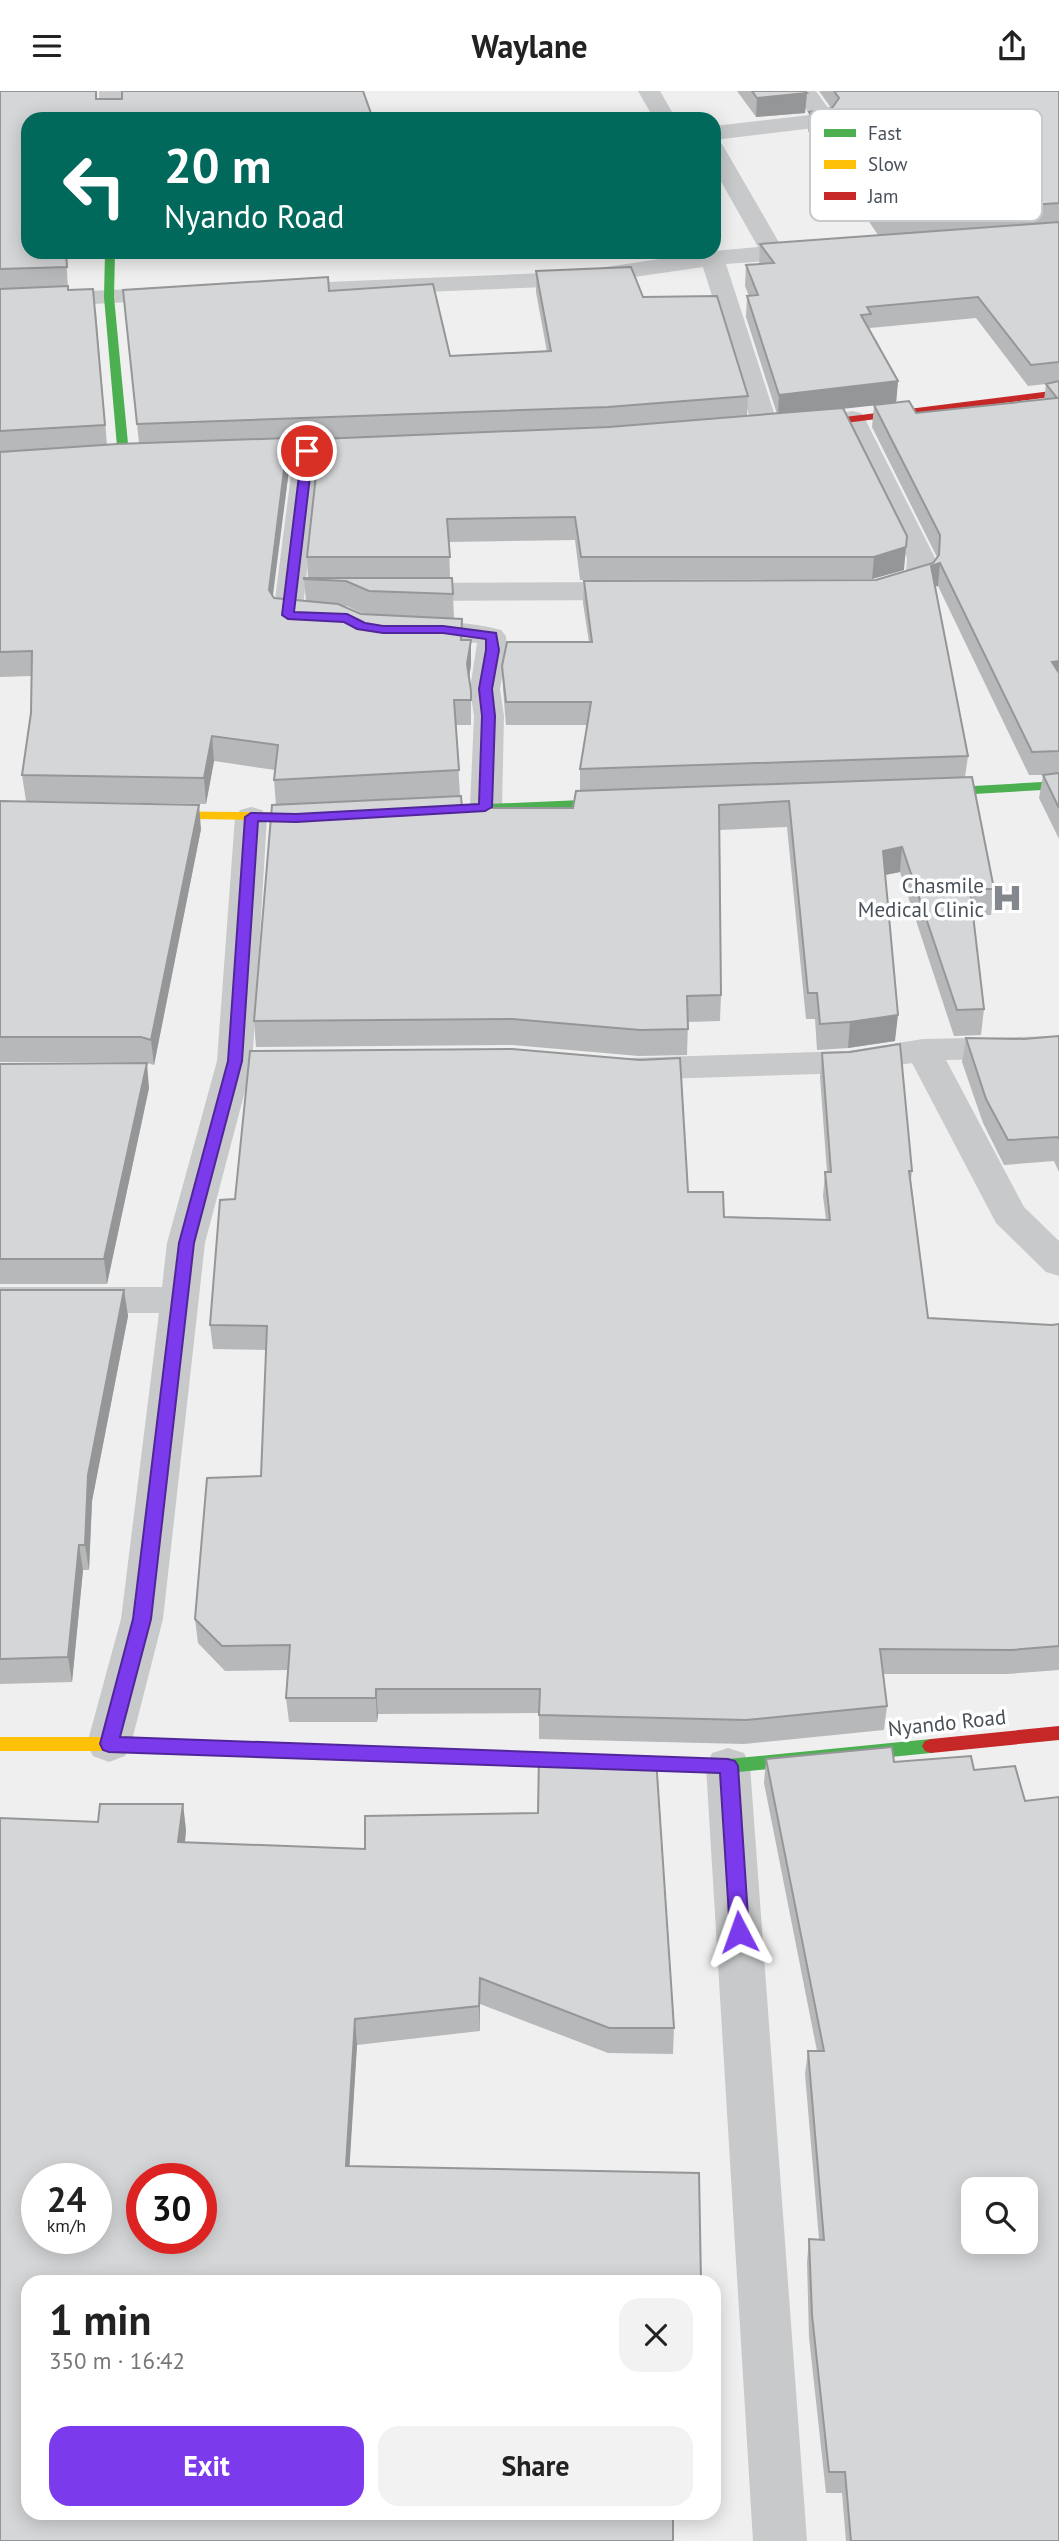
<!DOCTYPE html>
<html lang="en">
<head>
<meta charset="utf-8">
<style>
	:root { --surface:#fff; --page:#f2f2f2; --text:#222; --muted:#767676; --accent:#7c3aed }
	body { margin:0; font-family:"PT Sans",sans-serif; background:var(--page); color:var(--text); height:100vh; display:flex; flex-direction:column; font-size:26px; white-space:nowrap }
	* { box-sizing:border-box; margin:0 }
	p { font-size:23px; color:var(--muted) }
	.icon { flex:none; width:38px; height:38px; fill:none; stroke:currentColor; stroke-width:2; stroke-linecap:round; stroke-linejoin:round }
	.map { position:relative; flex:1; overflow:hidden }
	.drawer { position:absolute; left:21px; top:2184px; width:700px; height:245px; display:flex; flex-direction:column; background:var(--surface); border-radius:21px; box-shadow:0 4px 18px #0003 }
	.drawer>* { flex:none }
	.hud { position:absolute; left:21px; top:21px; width:700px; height:147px; border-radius:21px; box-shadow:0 4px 18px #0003; background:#00695c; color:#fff; overflow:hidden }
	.tools { position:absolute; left:961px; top:2086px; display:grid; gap:14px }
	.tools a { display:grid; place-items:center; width:77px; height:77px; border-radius:14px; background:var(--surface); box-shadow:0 4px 18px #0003; font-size:35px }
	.speed { position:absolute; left:21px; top:2072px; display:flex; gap:14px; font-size:35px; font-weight:700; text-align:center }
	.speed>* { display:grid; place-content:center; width:91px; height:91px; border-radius:50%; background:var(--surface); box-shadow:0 4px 18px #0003; line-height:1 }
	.speed small { font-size:18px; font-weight:400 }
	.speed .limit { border:10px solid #d22; background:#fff; color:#111 }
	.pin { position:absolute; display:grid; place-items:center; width:60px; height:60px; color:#fff; margin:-30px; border:4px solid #fff; border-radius:50%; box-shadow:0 2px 7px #0007 }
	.me { position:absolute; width:77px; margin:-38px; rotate:356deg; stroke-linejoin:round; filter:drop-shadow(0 0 5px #0008) }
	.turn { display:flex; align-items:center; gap:24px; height:147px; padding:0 28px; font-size:32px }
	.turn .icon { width:91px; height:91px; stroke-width:2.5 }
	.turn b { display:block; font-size:49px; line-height:60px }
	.round { display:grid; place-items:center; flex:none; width:74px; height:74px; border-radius:21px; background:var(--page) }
	.headline { display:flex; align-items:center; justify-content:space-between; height:119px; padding:0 28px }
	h1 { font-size:42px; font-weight:700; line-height:52px }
	.primary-button { display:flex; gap:14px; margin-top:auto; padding:14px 28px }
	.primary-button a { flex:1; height:80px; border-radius:21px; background:var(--accent); color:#fff; font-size:28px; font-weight:700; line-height:80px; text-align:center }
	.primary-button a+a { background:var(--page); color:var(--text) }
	header { display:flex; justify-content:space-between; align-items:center; height:91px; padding:0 28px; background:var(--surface); font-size:32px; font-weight:700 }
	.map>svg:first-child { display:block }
</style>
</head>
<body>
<header><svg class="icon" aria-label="menu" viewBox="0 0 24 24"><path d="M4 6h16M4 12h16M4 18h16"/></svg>Waylane<svg class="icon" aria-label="share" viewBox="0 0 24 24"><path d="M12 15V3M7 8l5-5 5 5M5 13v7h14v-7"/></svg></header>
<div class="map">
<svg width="1059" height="2450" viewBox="0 0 1059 2450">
	<rect width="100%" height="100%" fill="#efefef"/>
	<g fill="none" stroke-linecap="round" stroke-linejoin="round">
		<path fill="#c7c9ca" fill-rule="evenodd" d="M 852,320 L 861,322 L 865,328 L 935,467 L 934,486 L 930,492 L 879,508 L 869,505 L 865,499 L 869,493 L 906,481 L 907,467 L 839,328 L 843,322 Z
			M 637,491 L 647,494 L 651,500 L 647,506 L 637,509 L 399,510 L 389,507 L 385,501 L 389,495 L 399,492 Z"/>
		<path fill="#c7c9ca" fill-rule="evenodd" d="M 99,0 L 121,0 L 122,28 L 100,28 Z
			M 638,0 L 660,0 L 676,28 L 654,28 Z
			M 794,0 L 816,0 L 835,27 L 830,34 L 822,36 L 714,49 L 714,35 L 810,24 Z
			M 714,51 L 722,53 L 725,58 L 781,155 L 811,153 L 820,155 L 823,160 L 820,165 L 811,167 L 726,173 L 779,337 L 775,343 L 766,345 L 757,343 L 753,337 L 703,176 L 572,195 L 278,207 L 269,205 L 266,200 L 269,195 L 278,193 L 572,181 L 714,160 L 758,156 L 714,78 Z
			M 176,196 L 185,198 L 188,203 L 185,208 L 0,218 L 0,204 Z
			M 307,352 L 317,354 L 320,360 L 303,516 L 335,520 L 340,526 L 335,532 C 317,537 296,535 278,530 L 273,524 L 294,360 L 297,354 Z
			M 411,530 C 441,530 472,531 501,539 L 506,545 L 507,559 L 500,598 L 504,625 L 502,716 L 497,723 L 486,726 L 475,723 L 470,716 L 474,625 L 470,598 L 477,552 L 401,545 L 396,539 L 401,533 Z
			M 251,716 L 262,719 L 267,726 L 253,959 L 300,959 L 312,962 L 318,970 L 312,978 L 300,981 L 250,981 L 205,1152 L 163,1528 L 131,1653 L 125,1665 L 109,1671 L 93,1665 L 87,1653 L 121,1528 L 159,1222 L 0,1222 L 0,1196 L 162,1196 L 167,1152 L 217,970 L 235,726 L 240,719 Z
			M 1059,945 L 1059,967 L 946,969 L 1024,1116 L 1059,1150 L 1059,1185 L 1046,1181 L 996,1132 L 912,972 L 848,982 L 629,989 L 617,986 L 611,978 L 617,970 L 629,967 L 848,960 L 923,948 Z
			M 728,1657 L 744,1662 L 750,1675 L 807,2450 L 753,2450 L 706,1675 L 712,1662 Z"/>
		<path fill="#4caf50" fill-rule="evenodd" d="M 105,161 L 115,161 L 114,206 L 129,363 L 160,362 L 164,363 L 164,367 L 124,370 L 118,367 L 104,206 Z
			M 1059,690 L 1059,698 L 921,706 L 915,702 L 921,698 Z
			M 627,707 L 632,708 L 632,714 L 421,724 L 415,720 L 421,716 Z
			M 931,1648 L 937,1650 L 940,1655 L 937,1660 L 931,1662 L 728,1682 L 550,1676 L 544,1674 L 541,1669 L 544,1664 L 550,1662 L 728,1668 Z"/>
		<path fill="#ffc107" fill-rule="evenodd" d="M 370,356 L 374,357 L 374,361 L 238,365 L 232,362 L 238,359 Z
			M 148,720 L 323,722 L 330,726 L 323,730 L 143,727 L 142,724 Z
			M 0,1646 L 109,1646 L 550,1662 L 556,1664 L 559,1669 L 556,1674 L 550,1676 L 109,1660 L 0,1660 Z"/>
		<path fill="#c62828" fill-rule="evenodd" d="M 1059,299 L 1059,305 L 797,338 L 792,335 L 797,332 Z
			M 1059,1635 L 1059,1649 L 931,1662 L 925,1660 L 922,1655 L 925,1650 L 931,1648 Z"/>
	</g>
	<path fill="#b7b8ba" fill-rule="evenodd" d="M 0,0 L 97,0 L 97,8 L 28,28 L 66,161 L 68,199 L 96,221 L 107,354 L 139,352 L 123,199 L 329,200 L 450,265 L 547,261 L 536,201 L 536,180 L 643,206 L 748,305 L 747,325 L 777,323 L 746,226 L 747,205 L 749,205 L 745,195 L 746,174 L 759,173 L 760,153 L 878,144 L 808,40 L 809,21 L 831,17 L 819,0 L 1059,0 L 1059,748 L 1039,707 L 1043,684 L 1029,684 L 938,495 L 935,495 L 968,665 L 965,686 L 994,798 L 991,824 L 973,824 L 984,918 L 981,944 L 954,945 L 900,781 L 885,784 L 895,950 L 848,957 L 817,959 L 815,928 L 806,928 L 787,736 L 720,739 L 721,904 L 720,930 L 688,931 L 687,964 L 639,965 L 512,954 L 256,956 L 254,930 L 276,714 L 274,689 L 275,679 L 214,670 L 206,713 L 26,710 L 22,684 L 31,622 L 32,585 L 0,586 ZM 976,227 L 1028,295 L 1046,293 L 1044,309 L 916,322 L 874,314 L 872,336 L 937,466 L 933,472 L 876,489 L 584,490 L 583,512 L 589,551 L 502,575 L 503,598 L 506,634 L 587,634 L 580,678 L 580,700 L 573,717 L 462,717 L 460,705 L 456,634 L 471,634 L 471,600 L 469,587 L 471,574 L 471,549 L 463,549 L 454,528 L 453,503 L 450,487 L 449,451 L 575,449 L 580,489 L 872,488 L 904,479 L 843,317 L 896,312 L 898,290 L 869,239 L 870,237 ZM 320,348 L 307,466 L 308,487 L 304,488 L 306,510 L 274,507 L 273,505 L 290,371 L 289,350 ZM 343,515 L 347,515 L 364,523 L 361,523 Z
		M 737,0 L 805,0 L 807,2 L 805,22 L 756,26 Z
		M 0,710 L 201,738 L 154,974 L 144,971 L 0,971 Z
		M 1059,945 L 1059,1081 L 1054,1070 L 1004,1074 L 983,1032 L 962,971 L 966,947 L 1024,948 Z
		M 822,962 L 912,1080 L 911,1089 L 928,1227 L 1052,1234 L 1059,1233 L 1059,1579 L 1007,1583 L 883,1583 L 887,1615 L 884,1639 L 744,1653 L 539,1648 L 539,1622 L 378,1623 L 377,1631 L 289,1631 L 286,1607 L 288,1579 L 225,1580 L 198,1552 L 195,1528 L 261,1385 L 266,1259 L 213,1258 L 210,1234 L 688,1101 L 724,1126 L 826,1129 L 823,1105 L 825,1081 L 827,1081 L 820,986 Z
		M 0,973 L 149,997 L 107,1193 L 0,1193 Z
		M 0,1199 L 124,1199 L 128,1225 L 92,1410 L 89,1479 L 83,1479 L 72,1591 L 0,1593 Z
		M 539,1663 L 656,1667 L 674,1937 L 673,1963 L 608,1962 L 480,1913 L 480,1940 L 357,1954 L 349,2075 L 699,2082 L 701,2191 L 28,2191 L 28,2422 L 673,2422 L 673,2450 L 0,2450 L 0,1727 L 98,1731 L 100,1713 L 183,1713 L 186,1740 L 185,1751 L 365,1758 L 365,1725 L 538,1722 ZM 37,2088 L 96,2088 L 96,2147 L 37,2147 ZM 142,2088 L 201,2088 L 201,2147 L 142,2147 Z
		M 766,1668 L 894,1671 L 974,1679 L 1025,1710 L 1059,2450 L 846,2450 L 842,2402 L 826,2402 L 809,2246 L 807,2171 L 809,2148 L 819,2148 L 805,1983 L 808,1960 L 817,1960 L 764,1692 Z"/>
	<path fill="#959697" d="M 807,2 L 805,22 L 756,26 L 757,7 Z
		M 898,290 L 896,312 L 778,325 L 779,304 Z
		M 288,347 L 290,371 L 270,524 L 269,499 Z
		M 906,456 L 904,479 L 872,488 L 874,466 Z
		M 940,472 L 938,495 L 929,497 L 931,475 Z
		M 471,549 L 471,574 L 467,598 L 467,573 Z
		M 1059,570 L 1059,593 L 1052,571 Z
		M 212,645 L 214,670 L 206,713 L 204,687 Z
		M 199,714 L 201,738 L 154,974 L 151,949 Z
		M 902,756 L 900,781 L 880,785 L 883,760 Z
		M 898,924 L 895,950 L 848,957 L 850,931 Z
		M 147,972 L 149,997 L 107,1193 L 104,1168 Z
		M 124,1199 L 128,1225 L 92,1410 L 89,1479 L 85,1454 L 88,1384 Z
		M 79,1454 L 83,1479 L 72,1591 L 68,1566 Z
		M 376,1598 L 378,1623 L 377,1631 L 376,1607 Z
		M 183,1713 L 186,1740 L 182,1777 L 178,1751 Z
		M 480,1887 L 480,1940 L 479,1915 Z
		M 355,1928 L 357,1954 L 348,2100 L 346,2075 Z"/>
	<path fill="#d5d6d8" stroke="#959697" stroke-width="2" fill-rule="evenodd" d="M 0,0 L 96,0 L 96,8 L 122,8 L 122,0 L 363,0 L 373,28 L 28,28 L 28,161 L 66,161 L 67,176 L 0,178 Z
		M 752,0 L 805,0 L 807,2 L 757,7 Z
		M 834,0 L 1059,0 L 1059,112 L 880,125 L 809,21 L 832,17 L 839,7 Z
		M 1059,131 L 1059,271 L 1031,274 L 978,206 L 867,216 L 871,223 L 861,224 L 898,290 L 779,304 L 747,205 L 758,204 L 746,174 L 774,172 L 760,153 Z
		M 631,176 L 643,206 L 717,205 L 748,305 L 608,316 L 137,333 L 123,199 L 328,186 L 329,200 L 433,193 L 450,265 L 551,260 L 536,180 Z
		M 68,195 L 68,199 L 93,198 L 105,334 L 0,340 L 0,198 Z
		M 1059,290 L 1059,570 L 1052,571 L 1059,582 L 1059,660 L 1032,661 L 940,472 L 931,475 L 968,665 L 580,678 L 591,611 L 506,611 L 502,575 L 507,551 L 592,551 L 584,490 L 876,489 L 933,472 L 939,464 L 940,444 L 874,314 L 909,310 L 916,322 L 1057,307 L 1046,293 Z
		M 843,317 L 907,445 L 906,456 L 874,466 L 581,466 L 575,426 L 447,428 L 450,466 L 307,466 L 320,348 L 609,336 Z
		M 288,347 L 269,499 L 274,507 L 338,513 L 361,523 L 462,528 L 461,549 L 471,549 L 467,573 L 471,600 L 471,609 L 454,609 L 459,679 L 274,689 L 278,654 L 212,645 L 204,687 L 22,684 L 31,622 L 32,560 L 0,561 L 0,361 L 117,353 Z
		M 304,487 L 452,487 L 453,503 L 369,500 L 346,490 L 304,488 Z
		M 1059,682 L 1059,717 L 1043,684 Z
		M 972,686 L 994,798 L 970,798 L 984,918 L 957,919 L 902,756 L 883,760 L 898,924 L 850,931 L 820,933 L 817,902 L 808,902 L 789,710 L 719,714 L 721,904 L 687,905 L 688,938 L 640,939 L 512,928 L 254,930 L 272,714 L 461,705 L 462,717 L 573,717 L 576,700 Z
		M 0,710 L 199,714 L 151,949 L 141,946 L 0,946 Z
		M 1059,945 L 1059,1048 L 1058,1046 L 1008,1049 L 986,1008 L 966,947 L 1024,948 Z
		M 900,953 L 912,1080 L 909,1080 L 928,1227 L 1052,1234 L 1059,1233 L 1059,1555 L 1011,1559 L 880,1558 L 887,1615 L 746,1629 L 539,1624 L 540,1598 L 376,1598 L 376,1607 L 286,1607 L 290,1554 L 222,1555 L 195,1528 L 207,1387 L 261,1385 L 267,1235 L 210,1234 L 220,1109 L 235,1108 L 250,960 L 512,958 L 640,969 L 680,967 L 688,1101 L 723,1101 L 724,1126 L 830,1129 L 825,1081 L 831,1081 L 822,962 L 850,961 Z
		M 147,972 L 104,1168 L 0,1168 L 0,973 Z
		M 0,1199 L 124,1199 L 88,1384 L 85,1454 L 79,1454 L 68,1566 L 0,1568 Z
		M 892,1656 L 894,1671 L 971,1665 L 974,1679 L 1015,1675 L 1025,1710 L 1059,1706 L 1059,2450 L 851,2450 L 845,2381 L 829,2381 L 812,2224 L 809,2148 L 824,2149 L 808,1960 L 824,1960 L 766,1668 ZM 973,2098 L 1026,2098 L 1026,2151 L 973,2151 Z
		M 539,1663 L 656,1667 L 674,1937 L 609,1937 L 480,1887 L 479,1915 L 355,1928 L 346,2075 L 699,2082 L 701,2191 L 28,2191 L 28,2422 L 673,2422 L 673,2450 L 0,2450 L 0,1727 L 98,1731 L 100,1713 L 183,1713 L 178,1751 L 365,1758 L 365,1725 L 538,1722 ZM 37,2088 L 96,2088 L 96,2147 L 37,2147 ZM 142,2088 L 201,2088 L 201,2147 L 142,2147 Z"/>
	<path fill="#7c3aed" stroke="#51269a" stroke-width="2" d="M 307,357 L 313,360 L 294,521 L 347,523 L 365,532 L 383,535 L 443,535 L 496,542 L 499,559 L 492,598 L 495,625 L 492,716 L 485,720 L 296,731 L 258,730 L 242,970 L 194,1152 L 151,1528 L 120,1646 L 728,1668 L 735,1670 L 738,1675 L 749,1841 L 746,1847 L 739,1849 L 733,1847 L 730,1841 L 720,1682 L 109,1661 L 103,1659 L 100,1653 L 133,1528 L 179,1152 L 228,970 L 245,726 L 251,722 L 296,723 L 479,713 L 482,625 L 479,598 L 486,559 L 486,548 L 443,542 L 383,542 L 357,538 L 344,531 L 288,528 L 282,524 L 302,360 Z"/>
	<defs>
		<g id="hospital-bare" transform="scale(2.415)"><path d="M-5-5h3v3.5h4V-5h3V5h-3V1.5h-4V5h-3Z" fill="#82888e" stroke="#fff" stroke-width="2.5" paint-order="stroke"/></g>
	</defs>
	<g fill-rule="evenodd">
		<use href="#hospital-bare" x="1007" y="807"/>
	</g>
	<g text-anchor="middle" stroke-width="7" stroke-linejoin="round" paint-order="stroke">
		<g font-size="21" fill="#485159" stroke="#fff" text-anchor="end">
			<text x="984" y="802">Chasmile<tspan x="984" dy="24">Medical Clinic</tspan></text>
		</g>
		<g font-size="21" fill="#485159" stroke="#fff">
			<text transform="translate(947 1632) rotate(-6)" y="7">Nyando Road</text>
		</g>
	</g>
	<rect x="810" y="18" width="232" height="112" rx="10" fill="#fff" stroke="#c8cbcd" stroke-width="2"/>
	<rect x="824" y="38" width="32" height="8" fill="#4caf50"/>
	<rect x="824" y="69" width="32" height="9" fill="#ffc107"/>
	<rect x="824" y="101" width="32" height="8" fill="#c62828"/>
	<g font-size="19" fill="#485159">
		<text x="868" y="49">Fast</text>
		<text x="868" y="80">Slow</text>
		<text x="868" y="112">Jam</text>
	</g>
</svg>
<div class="tools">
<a><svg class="icon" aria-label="search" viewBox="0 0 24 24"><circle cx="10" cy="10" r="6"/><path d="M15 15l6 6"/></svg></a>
</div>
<div class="speed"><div>24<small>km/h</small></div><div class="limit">30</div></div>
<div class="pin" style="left:307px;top:360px;background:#d93025"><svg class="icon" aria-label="arrive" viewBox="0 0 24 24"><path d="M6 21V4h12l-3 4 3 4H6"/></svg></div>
<svg class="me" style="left:739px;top:1841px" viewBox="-20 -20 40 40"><path d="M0-17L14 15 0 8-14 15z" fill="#7c3aed" stroke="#fff" stroke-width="4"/></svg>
<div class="hud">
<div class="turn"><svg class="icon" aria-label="left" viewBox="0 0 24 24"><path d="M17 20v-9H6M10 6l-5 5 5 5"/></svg><div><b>20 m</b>Nyando Road</div></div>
</div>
<section class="drawer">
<div class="headline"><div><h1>1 min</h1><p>350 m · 16:42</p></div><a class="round"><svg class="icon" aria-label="close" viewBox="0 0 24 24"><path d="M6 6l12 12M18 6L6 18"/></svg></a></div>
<div class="primary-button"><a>Exit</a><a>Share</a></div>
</section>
</div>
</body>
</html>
